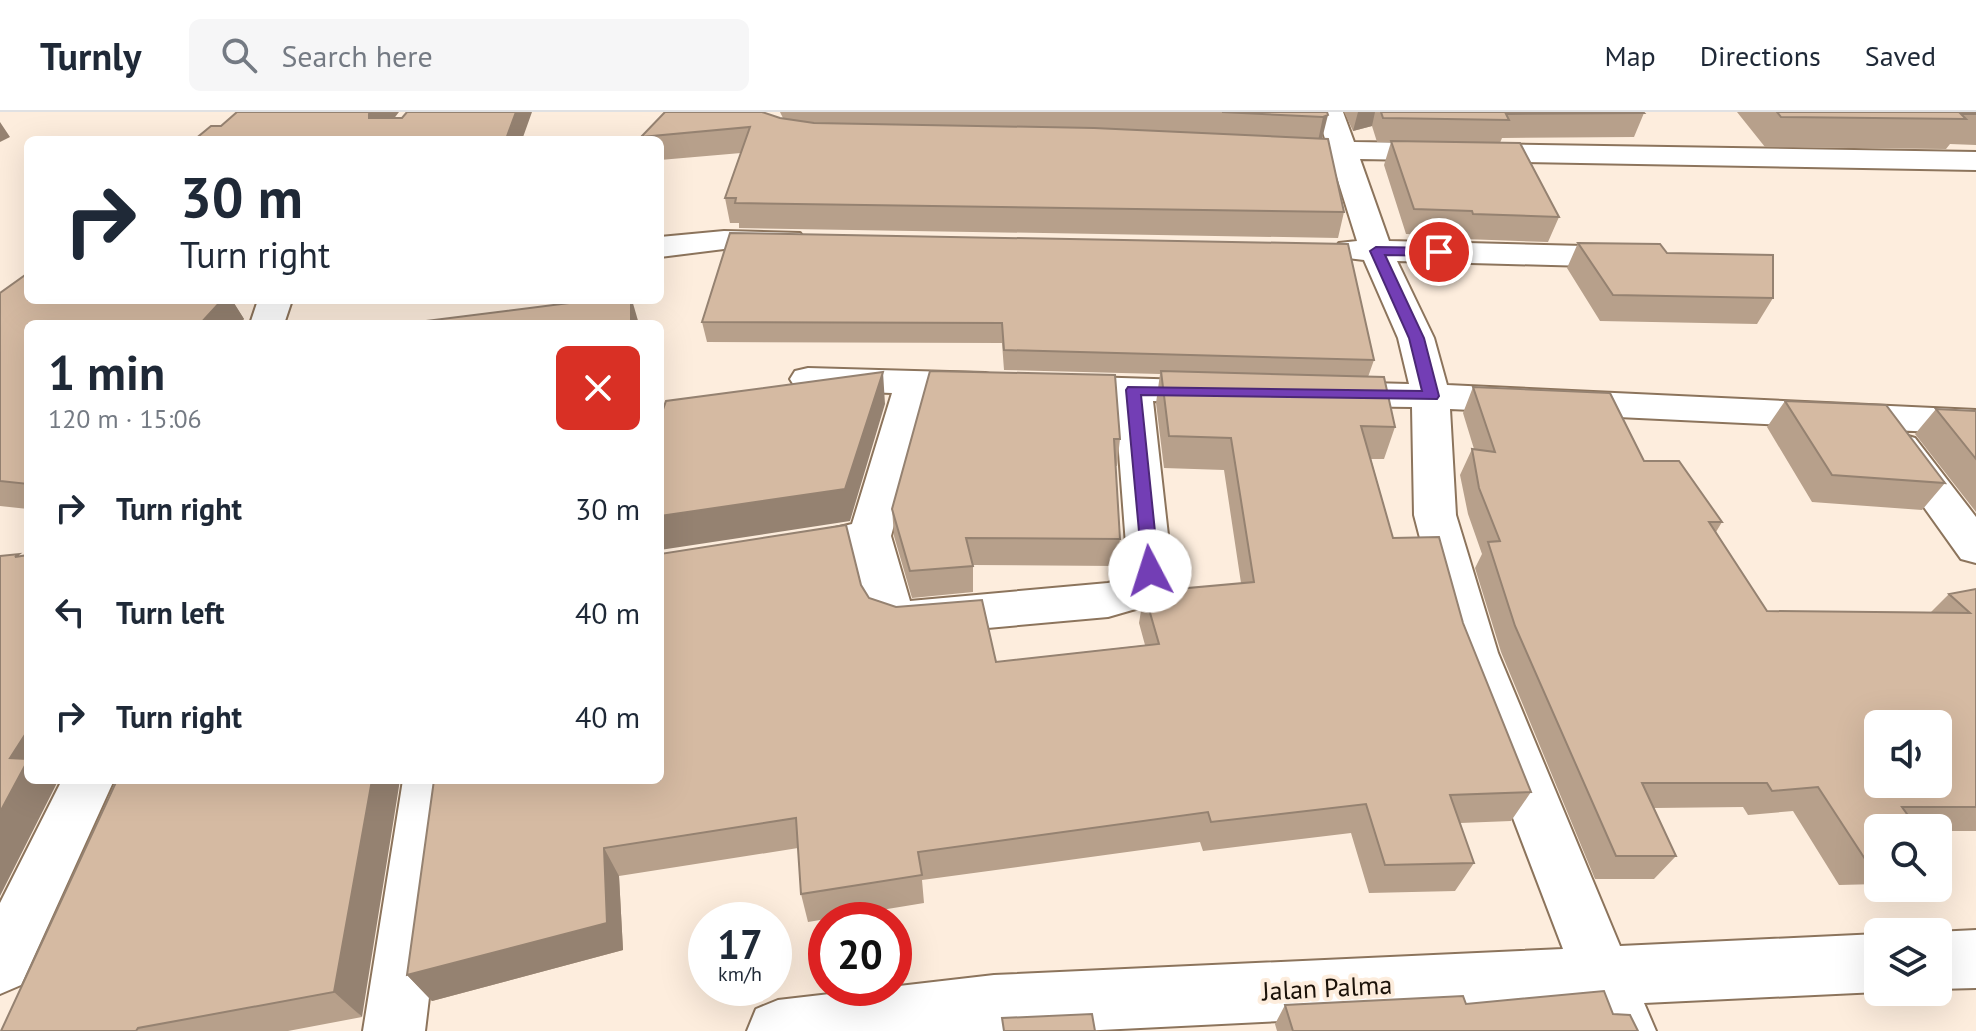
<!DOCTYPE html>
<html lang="en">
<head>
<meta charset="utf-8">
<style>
	:root { --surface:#fff; --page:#f6f6f7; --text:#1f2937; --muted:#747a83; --line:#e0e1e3 }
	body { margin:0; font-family:"PT Sans",sans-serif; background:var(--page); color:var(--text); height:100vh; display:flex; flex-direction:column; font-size:30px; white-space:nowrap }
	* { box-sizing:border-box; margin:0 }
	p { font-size:26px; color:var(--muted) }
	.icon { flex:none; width:44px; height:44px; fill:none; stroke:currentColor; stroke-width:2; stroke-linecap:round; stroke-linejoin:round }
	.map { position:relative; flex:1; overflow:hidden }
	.details { position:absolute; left:24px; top:208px; width:640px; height:464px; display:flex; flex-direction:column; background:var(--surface); border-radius:12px; box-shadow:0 8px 32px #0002 }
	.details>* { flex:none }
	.guide { position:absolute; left:24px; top:24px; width:640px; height:168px; border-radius:12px; box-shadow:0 8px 32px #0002; background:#fff; color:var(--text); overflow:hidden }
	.fabs { position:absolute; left:1864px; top:598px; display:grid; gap:16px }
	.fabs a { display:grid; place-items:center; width:88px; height:88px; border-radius:12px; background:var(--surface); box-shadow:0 8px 32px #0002; font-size:40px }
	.speed { position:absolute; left:688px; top:790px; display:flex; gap:16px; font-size:40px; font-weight:700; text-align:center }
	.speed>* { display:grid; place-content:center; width:104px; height:104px; border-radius:50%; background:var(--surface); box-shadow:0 8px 32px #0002; line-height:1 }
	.speed small { font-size:20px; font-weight:400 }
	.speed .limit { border:12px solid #d22; background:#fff; color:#111 }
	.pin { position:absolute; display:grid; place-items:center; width:68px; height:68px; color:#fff; margin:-34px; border:4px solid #fff; border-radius:50%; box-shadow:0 2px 8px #0007 }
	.me { position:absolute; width:88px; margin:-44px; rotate:355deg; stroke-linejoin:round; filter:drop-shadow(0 0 6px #0008) }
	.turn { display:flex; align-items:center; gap:28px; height:168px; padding:0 24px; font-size:36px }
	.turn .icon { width:104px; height:104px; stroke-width:2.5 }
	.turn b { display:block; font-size:56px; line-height:68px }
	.round { display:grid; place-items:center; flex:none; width:84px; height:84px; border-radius:12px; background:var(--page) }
	.overview { display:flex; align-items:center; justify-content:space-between; height:136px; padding:0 24px }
	h1 { font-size:48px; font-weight:800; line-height:60px }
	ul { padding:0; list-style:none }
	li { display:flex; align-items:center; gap:24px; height:104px; padding:0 24px }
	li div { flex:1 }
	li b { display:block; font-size:30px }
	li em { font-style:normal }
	header { display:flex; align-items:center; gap:48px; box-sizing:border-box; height:112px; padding:0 40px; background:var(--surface); border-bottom:2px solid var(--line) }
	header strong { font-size:38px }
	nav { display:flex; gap:44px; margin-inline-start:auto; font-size:28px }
	.search { width:560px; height:72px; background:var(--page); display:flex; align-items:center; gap:20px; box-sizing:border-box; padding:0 28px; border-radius:12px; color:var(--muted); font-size:30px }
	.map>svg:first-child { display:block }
</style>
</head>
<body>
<header>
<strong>Turnly</strong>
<div class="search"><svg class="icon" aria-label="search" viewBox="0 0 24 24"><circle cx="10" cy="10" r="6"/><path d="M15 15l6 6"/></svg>Search here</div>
<nav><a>Map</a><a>Directions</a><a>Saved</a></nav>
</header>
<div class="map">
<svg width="1976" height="919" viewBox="0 0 1976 919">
	<rect width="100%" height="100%" fill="#fdeddd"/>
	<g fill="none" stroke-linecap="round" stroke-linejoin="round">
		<g stroke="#8c745c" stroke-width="4">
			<path id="minor" d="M 1317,0 L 1343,0 L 1354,30 L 1976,40 L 1976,58 L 1360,47 L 1389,129 L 1625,135 L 1636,138 L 1641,145 L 1636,152 L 1625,155 L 1397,149 L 1434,226 L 1447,273 L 1976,298 L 1976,322 L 1450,297 L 1456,403 L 1498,541 L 1620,834 L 1878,822 L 1878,880 L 1644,891 L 1656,919 L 1594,919 L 1585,894 L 1080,919 L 747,919 L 756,897 L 778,888 L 994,863 L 1563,837 L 1450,541 L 1414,403 L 1412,295 L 1330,294 L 1317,290 L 1311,282 L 1317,274 L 1330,270 L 1409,272 L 1398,226 L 1364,148 L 1339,145 L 1334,138 L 1339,131 L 1357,129 L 1331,46 L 1261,43 L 1257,37 L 1261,31 L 1326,30 Z
				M 724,119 L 800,121 L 805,128 L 800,135 L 724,137 L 660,145 L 660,125 Z
				M 258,188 L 292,188 L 284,212 L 250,212 Z
				M 808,256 L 985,261 L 998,264 L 1003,272 L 998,280 L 985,283 L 929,282 L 891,424 L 910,489 L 1108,471 L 1126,466 L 1128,459 L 1115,288 L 1045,283 L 1040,275 L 1045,267 L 1058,264 L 1217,269 L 1230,272 L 1236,280 L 1230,288 L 1217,291 L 1153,289 L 1172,459 L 1160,490 L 1108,505 L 899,524 L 875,516 L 868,504 L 853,442 L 842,444 L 827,440 L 821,429 L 827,418 L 852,412 L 892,281 L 808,278 L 795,275 L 790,267 L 795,259 Z
				M 1901,322 L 1915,326 L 1976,405 L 1976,451 L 1961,447 L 1881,335 L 1887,326 Z
				M 62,668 L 114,668 L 21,873 L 0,882 L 0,791 Z
				M 403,668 L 455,668 L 425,919 L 363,919 Z
				M 1976,818 L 1976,876 L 1938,877 L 1936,820 Z"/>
		</g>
		<use href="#minor" fill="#fff" fill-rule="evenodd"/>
	</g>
	<path fill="#b7a08b" d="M 780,0 L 1327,0 L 1322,27 L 1344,100 L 1338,126 L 739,116 L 739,111 L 730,111 L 725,86 L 741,41 L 660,48 L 660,28 L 642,28 L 641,25 L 780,6 L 794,8 L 783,6 Z
		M 1344,0 L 1643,0 L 1644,1 L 1634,25 L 1502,26 L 1500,31 L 1559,105 L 1548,130 L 1464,127 L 1463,124 L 1406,122 L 1384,53 L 1391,30 L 1377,30 L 1372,14 L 1353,19 Z
		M 1737,0 L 1976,0 L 1976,33 L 1950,32 L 1946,37 L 1765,35 Z
		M 730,121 L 1374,248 L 1368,265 L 1395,315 L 1384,347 L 1371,347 L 1393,426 L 1463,511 L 1531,680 L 1511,709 L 1460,711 L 1474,751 L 1455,779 L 1369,781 L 1351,721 L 1203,739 L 1200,730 L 922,768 L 924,791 L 808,810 L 801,782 L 798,736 L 619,764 L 623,838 L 432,889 L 407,863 L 861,473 L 869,486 L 996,550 L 1145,533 L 1139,511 L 1144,480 L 1241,471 L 1224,358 L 1164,356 L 1156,291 L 1160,262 L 1004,258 L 1002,231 L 707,230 L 702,210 Z
		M 1578,131 L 1667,141 L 1773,186 L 1757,212 L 1600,209 L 1567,156 Z
		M 0,181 L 28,188 L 232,188 L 244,207 L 239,212 L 28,212 L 28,397 L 0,394 Z
		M 930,259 L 1120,327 L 1117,354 L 1115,354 L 1120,427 L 1116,454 L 973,453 L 973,480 L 912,486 L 894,424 L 892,397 Z
		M 1473,275 L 1644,349 L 1722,410 L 1716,420 L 1767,499 L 1931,500 L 1949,482 L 1976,477 L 1976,719 L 1938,719 L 1938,716 L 1878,716 L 1878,772 L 1839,773 L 1793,699 L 1748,703 L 1743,695 L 1654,696 L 1676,744 L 1654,767 L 1595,767 L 1501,540 L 1475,456 L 1482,442 L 1468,402 L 1460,363 L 1472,337 L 1474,337 L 1463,301 Z
		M 1785,289 L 1945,371 L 1922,398 L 1812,390 L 1767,315 Z
		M 1936,297 L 1976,299 L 1976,400 L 1915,322 Z
		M 117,668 L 362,905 L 288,919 L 1,919 Z
		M 1466,892 L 1613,902 L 1638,919 L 1277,919 L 1275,912 L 1285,893 Z"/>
	<path fill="#958271" d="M 371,0 L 399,0 L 379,26 L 369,6 L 369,2 Z
		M 516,0 L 532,0 L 522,28 L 506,28 Z
		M 1358,0 L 1375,0 L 1372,14 L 1353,19 Z
		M 1328,3 L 1322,27 L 1318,29 L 1323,5 Z
		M 0,10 L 10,25 L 0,30 Z
		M 196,188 L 232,188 L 244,207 L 239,212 L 200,212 Z
		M 631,188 L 632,188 L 639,212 L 631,212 Z
		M 883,260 L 885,292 L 850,409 L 660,438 L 660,404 Z
		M 28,618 L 28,668 L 54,668 L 57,671 L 0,784 L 0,700 L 10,646 Z
		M 372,668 L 400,668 L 362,905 L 334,880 Z
		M 604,736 L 619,764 L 623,838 L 432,889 L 407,863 Z"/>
	<path fill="#d5baa2" stroke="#958271" stroke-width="2" fill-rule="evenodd" d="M 237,0 L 371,0 L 369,2 L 369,6 L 402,6 L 407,0 L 516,0 L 506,27 L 498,28 L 194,28 L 211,14 L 221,14 Z
		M 665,0 L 762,0 L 780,6 L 814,11 L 1094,16 L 1328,27 L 1344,100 L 735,91 L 736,86 L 725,86 L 750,15 L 641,25 Z
		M 1222,0 L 1327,0 L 1328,3 L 1323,5 Z
		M 1381,0 L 1643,0 L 1644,1 L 1506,2 L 1509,8 L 1383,6 Z
		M 1777,0 L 1976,0 L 1976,2 L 1961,2 L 1966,7 L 1781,5 Z
		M 1391,29 L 1520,31 L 1559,105 L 1473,102 L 1472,99 L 1414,97 Z
		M 730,121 L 1348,132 L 1374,248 L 1004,238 L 1002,211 L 702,210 Z
		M 1578,131 L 1660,132 L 1667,141 L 1773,143 L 1773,186 L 1613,183 Z
		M 28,161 L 28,188 L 222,188 L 200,212 L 28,212 L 28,372 L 0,369 L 0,181 Z
		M 593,188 L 631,188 L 631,212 L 402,212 Z
		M 930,259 L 1115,263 L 1120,327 L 1114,327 L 1120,427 L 966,426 L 973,454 L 910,459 L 892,397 Z
		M 1161,259 L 1384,265 L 1395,315 L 1361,314 L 1393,426 L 1439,425 L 1463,511 L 1531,680 L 1450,683 L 1474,751 L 1385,753 L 1366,692 L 1211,710 L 1208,700 L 918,740 L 922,763 L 801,782 L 796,706 L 604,736 L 607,811 L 407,863 L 434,668 L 660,668 L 660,442 L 846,413 L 861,473 L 869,486 L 896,495 L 982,488 L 996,550 L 1159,532 L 1144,480 L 1254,470 L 1231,326 L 1169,324 Z
		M 883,260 L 845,377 L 660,404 L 660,306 L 666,289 Z
		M 1473,275 L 1610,281 L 1644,349 L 1679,349 L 1722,410 L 1709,410 L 1767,499 L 1970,501 L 1949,482 L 1976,477 L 1976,695 L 1902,695 L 1917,716 L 1878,716 L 1878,750 L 1867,750 L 1818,675 L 1772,679 L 1767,671 L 1642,671 L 1676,744 L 1616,744 L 1515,514 L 1488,430 L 1500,429 L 1479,376 L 1472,337 L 1495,340 ZM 1878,612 L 1938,612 L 1938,672 L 1878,672 Z
		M 1785,289 L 1886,293 L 1945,371 L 1832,363 Z
		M 1936,297 L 1976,299 L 1976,347 Z
		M 19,442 L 15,445 L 28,443 L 28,618 L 10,646 L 28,647 L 28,648 L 0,700 L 0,444 Z
		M 117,668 L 372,668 L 334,880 L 138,916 L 136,919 L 1,919 Z
		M 1604,879 L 1613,902 L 1630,903 L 1638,919 L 1293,919 L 1285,893 L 1463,884 L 1466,892 Z
		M 1092,902 L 1095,919 L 1004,919 L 1002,906 Z"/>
	<path fill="#733eb5" stroke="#4b2876" stroke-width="2" d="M 1376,135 L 1439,136 L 1445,140 L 1439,144 L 1385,143 L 1424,226 L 1439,284 L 1437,287 L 1141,283 L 1159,459 L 1156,463 L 1143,463 L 1126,278 L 1128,275 L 1422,279 L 1409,226 L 1370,139 Z"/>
	<g text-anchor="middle" stroke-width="8" stroke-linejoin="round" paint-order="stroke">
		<g font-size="26" fill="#1b1209" stroke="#fdeddd">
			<text transform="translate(1327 876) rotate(-3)" y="9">Jalan Palma</text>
		</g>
	</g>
</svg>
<div class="fabs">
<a><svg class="icon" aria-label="sound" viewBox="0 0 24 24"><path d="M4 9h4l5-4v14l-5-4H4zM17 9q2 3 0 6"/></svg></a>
<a><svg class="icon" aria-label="search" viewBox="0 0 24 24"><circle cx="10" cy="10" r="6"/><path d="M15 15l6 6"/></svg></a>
<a><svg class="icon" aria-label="layers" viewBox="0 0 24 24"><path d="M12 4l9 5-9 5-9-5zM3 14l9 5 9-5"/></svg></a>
</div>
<div class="speed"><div>17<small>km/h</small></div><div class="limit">20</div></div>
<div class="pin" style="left:1439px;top:140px;background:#d93025"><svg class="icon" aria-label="arrive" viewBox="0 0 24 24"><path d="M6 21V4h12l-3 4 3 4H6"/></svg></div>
<svg class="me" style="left:1150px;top:459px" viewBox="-20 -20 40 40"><circle r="19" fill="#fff"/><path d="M0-13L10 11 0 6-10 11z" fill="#733eb5"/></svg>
<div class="guide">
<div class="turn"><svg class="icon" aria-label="right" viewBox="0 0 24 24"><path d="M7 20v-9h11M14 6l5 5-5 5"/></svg><div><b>30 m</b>Turn right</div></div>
</div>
<section class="details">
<div class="overview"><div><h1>1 min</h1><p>120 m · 15:06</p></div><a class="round" style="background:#d93025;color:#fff"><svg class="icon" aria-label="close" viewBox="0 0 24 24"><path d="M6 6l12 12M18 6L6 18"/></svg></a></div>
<ul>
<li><svg class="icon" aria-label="right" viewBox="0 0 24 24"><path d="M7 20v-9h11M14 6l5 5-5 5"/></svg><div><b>Turn right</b></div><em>30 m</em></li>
<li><svg class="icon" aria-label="left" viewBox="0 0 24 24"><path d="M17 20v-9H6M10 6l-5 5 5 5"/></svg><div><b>Turn left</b></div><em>40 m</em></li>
<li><svg class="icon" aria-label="right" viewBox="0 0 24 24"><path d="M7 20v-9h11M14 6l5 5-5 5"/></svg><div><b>Turn right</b></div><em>40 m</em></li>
</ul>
</section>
</div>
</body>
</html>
